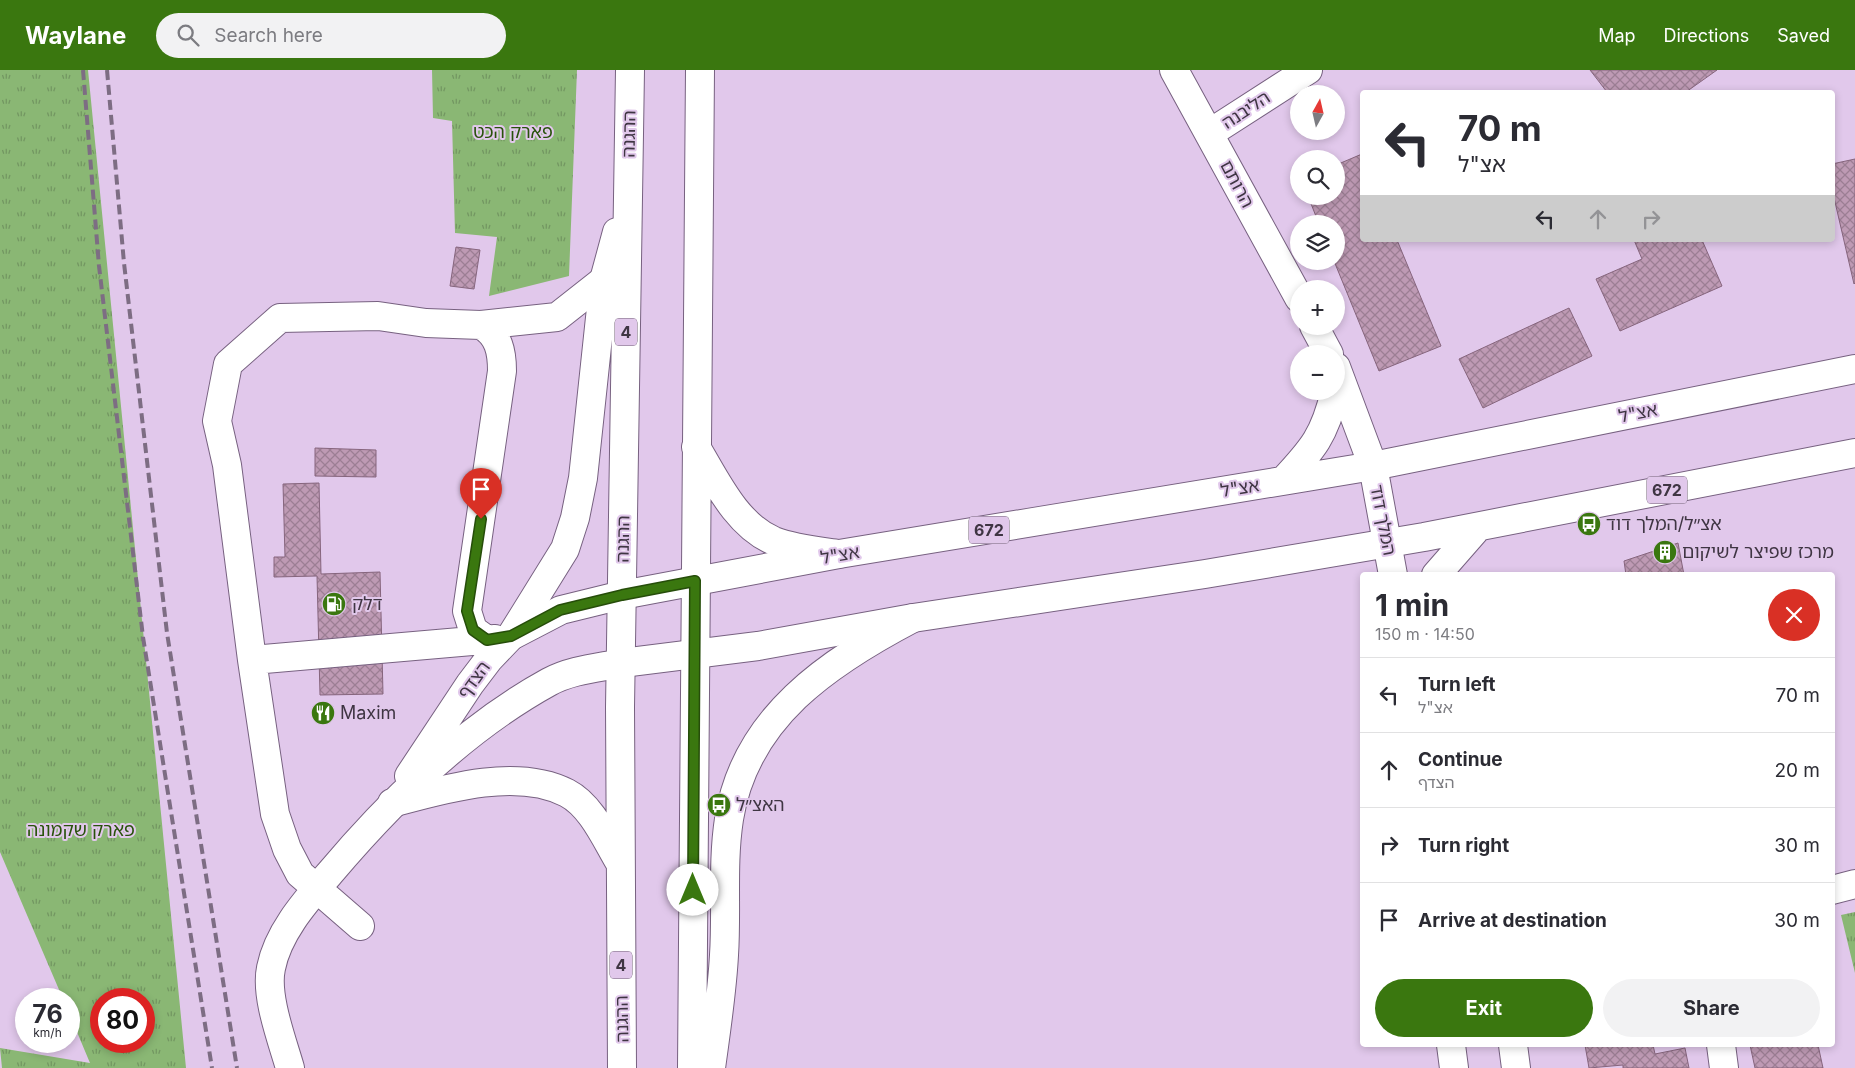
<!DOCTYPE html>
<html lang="en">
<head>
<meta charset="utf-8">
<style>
	:root { --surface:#fff; --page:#f2f2f3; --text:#2b2b33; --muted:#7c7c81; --line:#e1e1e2; --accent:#3a770f }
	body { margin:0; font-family:Inter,"Noto Sans Hebrew",sans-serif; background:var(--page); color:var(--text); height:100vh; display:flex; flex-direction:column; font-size:19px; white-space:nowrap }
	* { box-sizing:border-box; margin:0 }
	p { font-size:16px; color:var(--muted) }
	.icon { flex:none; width:28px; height:28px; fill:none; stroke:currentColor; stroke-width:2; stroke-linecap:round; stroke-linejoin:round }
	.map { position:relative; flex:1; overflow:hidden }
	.drawer { position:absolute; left:1360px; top:502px; width:475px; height:475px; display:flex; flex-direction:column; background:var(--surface); border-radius:5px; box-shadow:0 2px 8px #0003 }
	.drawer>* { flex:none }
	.top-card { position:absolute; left:1360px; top:20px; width:475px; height:152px; border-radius:5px; box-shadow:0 2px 8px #0003; background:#fff; color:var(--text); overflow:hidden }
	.needle { width:32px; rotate:8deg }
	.buttons { position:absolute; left:1290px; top:15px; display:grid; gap:10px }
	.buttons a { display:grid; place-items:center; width:55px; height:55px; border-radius:50%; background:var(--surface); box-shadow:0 2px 8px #0003; font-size:25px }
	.speed { position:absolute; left:15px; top:918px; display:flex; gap:10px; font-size:25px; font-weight:700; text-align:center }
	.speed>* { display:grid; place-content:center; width:65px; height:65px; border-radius:50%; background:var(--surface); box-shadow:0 2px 8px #0003; line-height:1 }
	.speed small { font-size:12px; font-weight:400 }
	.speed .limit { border:8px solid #d22; background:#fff; color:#111 }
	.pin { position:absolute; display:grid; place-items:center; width:42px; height:42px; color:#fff; margin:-51px -21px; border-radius:50% 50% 50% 0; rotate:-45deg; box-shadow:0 0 5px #0007 }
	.pin .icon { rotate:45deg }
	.me { position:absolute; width:55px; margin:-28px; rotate:0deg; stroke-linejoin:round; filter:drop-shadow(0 0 4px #0008) }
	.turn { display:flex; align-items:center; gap:18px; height:105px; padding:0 15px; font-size:22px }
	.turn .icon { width:65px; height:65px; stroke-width:2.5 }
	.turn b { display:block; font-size:35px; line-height:42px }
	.lanes { display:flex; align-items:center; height:48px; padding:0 15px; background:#0003; justify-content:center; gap:25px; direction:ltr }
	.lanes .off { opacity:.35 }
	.round { display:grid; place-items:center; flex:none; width:52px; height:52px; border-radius:26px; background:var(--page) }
	.headline { display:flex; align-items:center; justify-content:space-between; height:85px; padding:0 15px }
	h1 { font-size:30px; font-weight:700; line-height:38px }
	.cta { display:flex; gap:10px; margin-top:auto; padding:10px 15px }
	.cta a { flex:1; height:58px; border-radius:30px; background:var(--accent); color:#fff; font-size:20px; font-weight:700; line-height:58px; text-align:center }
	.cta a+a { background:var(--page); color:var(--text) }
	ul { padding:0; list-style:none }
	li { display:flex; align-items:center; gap:15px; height:75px; padding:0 15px; border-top:1px solid var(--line) }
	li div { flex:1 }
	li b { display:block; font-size:19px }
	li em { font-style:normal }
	header { display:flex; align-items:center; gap:30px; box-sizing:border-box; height:70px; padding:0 25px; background:var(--accent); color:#fff }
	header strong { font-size:24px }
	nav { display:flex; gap:28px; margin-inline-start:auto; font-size:18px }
	.search { width:350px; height:45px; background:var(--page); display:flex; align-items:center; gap:12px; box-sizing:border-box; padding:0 18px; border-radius:28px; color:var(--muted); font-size:19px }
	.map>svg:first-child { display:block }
</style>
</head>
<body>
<header>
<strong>Waylane</strong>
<div class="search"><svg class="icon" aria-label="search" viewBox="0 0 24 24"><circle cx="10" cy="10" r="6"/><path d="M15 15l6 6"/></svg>Search here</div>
<nav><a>Map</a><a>Directions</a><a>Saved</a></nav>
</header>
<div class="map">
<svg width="1855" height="998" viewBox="0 0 1855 998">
	<defs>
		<pattern id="grass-tufts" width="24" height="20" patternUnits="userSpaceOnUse" patternTransform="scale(1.25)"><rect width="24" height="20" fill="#8ab774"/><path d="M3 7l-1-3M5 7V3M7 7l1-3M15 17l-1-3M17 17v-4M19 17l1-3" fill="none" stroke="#729661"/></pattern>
		<pattern id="building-cross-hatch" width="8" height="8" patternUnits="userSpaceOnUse" patternTransform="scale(1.25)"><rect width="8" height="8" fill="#be9ab4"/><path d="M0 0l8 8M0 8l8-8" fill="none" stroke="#9c7e94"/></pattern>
	</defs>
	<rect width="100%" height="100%" fill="#e1c8eb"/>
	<path fill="url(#grass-tufts)" fill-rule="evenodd" d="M 0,0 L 88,0 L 186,998 L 2,998 L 0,978 L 90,993 L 69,943 L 69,929 L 63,929 L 0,782 ZM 101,929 L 144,929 L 144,971 L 101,971 Z
		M 432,0 L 577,0 L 569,206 L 489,226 L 497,167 L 455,163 L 452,51 L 433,48 Z
		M 1855,842 L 1855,903 L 1841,845 Z"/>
	<path fill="url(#building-cross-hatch)" stroke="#86657d" d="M 1590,0 L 1717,0 L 1686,22 L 1607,22 Z
		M 1362,84 L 1362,170 L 1397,170 L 1441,276 L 1379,301 L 1334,191 L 1336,191 L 1336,154 L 1319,154 L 1308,126 L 1336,126 L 1336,95 Z
		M 1855,89 L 1855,213 L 1854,214 L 1832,119 L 1832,94 Z
		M 1634,170 L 1702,170 L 1722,216 L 1620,261 L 1596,209 L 1642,189 Z
		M 456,177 L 480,180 L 474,219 L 450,216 Z
		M 1569,238 L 1592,286 L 1483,338 L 1459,289 Z
		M 315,378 L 376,380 L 376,407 L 315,406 Z
		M 319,413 L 321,504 L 380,502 L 383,624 L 320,625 L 317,506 L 274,507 L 274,487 L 285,487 L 283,414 Z
		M 1678,473 L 1684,505 L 1626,505 L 1624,491 Z
		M 1585,975 L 1653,975 L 1655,984 L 1685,978 L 1689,998 L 1623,998 L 1623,995 L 1589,998 Z
		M 1750,975 L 1818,975 L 1823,998 L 1755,998 Z"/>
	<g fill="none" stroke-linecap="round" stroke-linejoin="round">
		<g stroke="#776180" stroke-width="30">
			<path id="minor" d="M 1174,0 L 1299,228
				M 1210,63 L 1308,0
				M 481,255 C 499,265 502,282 502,301 L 467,541 L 473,560 L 487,570
				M 1314,256 L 1329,284
				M 1336,297 L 1373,396 L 1393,505
				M 252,590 L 495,569
				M 409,706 L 470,614 L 489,589 L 511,566 L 561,540 L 622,525
				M 1832,820 L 1855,814
				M 360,856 L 300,804 L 287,779 L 275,744 L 252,590 L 227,395 L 217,351 L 228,294 L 280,248 L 378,246 L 426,253 L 481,255 L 557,247 L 604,210
				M 1451,975 L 1454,998
				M 1513,975 L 1516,998
				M 1721,975 L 1724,998
				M 290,998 C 282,970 265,926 271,898 C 278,862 306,831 330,803 C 390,732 467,657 549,612 C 571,600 597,598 622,593"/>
		</g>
		<g stroke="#776180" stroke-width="30">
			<path id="major" d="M 1283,411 C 1313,379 1325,365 1335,321
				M 1436,505 L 1478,457
				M 622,525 L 839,484 L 1373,396 L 1855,299
				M 622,593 L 758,576 L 913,548 L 1205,504 L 1424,467 L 1855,383"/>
		</g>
		<g stroke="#776180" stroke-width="30">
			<path id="highway" d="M 696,377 C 716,410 736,455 774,471 C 795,479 818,481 839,484
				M 511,566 L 565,479 L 575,448 L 583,408 L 604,210 L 617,162
				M 392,733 C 443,719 517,697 567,723 C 592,736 606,770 620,793
				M 622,998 L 620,637 L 630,0
				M 692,998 L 700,0
				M 711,998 C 716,961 722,923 724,885 C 727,840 722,794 729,749 C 745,647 829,592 913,548"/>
		</g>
		<use href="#minor" stroke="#fff" stroke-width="28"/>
		<use href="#major" stroke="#fff" stroke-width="28"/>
		<use href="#highway" stroke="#fff" stroke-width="28"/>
		<path stroke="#7d6d83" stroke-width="4" stroke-dasharray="10 5" stroke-linecap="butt" d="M 83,0 L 99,196 L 143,567 L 212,998
			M 107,0 L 124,193 L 167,563 L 237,998"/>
	</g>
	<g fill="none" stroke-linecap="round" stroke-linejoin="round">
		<g stroke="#264d0a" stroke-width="12">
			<path id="route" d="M 481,449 L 467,541 L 473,560 L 487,570 L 511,566 L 560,540 L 622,525 L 695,511 L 693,820"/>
		</g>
		<use href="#route" stroke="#3a770f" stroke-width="9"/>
	</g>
	<defs>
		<g id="bus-disc" transform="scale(1.25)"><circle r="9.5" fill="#3a770f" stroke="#e1c8eb"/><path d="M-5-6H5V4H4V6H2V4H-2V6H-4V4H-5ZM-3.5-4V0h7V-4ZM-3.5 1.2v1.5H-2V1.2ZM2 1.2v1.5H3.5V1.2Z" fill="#fff"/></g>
		<g id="building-disc" transform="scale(1.25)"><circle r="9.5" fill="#3a770f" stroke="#e1c8eb"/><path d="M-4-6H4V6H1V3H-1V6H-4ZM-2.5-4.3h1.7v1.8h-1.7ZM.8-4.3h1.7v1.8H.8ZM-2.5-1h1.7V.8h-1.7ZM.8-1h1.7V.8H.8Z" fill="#fff"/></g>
		<g id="fuel-disc" transform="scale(1.25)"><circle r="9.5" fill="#3a770f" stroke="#e1c8eb"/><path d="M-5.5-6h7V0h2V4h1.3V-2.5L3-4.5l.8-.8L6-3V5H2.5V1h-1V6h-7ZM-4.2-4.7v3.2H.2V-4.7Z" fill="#fff"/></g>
		<g id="restaurant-disc" transform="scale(1.25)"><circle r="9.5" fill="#3a770f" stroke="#e1c8eb"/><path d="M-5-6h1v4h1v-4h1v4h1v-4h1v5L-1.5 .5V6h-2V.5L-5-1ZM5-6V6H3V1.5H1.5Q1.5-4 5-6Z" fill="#fff"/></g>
	</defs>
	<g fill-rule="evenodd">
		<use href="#bus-disc" x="1589" y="454"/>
		<use href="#building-disc" x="1665" y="482"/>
		<use href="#fuel-disc" x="334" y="534"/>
		<use href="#restaurant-disc" x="323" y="643"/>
		<use href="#bus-disc" x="719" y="735"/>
	</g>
	<g text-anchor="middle" stroke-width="4" stroke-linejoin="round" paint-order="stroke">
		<g fill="#e1c8eb" stroke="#706175" stroke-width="1">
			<rect x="615" y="248.5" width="22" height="27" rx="4"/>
			<rect x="1647" y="406.5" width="40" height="27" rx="4"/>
			<rect x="969" y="446.5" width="40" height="27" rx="4"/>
			<rect x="610" y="881.5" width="22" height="27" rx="4"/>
		</g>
		<g font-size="16" font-weight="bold" fill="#3f3543">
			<text x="626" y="268">4</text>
			<text x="1667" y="426">672</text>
			<text x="989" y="466">672</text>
			<text x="621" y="901">4</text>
		</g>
		<g font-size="18" fill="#3f3543" stroke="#e1c8eb">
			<text transform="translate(1246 40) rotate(-33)" y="6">הליבנה</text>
			<text transform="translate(629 64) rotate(-89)" y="6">ההגנה</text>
			<text transform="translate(1237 114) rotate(62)" y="6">הרותם</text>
			<text transform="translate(1638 343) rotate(-11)" y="6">אצ"ל</text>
			<text transform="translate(1240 418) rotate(-9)" y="6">אצ"ל</text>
			<text transform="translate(1383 450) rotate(79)" y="6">המלך דוד</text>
			<text transform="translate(623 469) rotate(-89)" y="6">ההגנה</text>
			<text transform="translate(840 485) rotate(-10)" y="6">אצ"ל</text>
			<text transform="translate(474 610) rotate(-54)" y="6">הצדף</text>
			<text transform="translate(622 949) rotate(-91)" y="6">ההגנה</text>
		</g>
		<g font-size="18" fill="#28520b" stroke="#e1c8eb">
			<text x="513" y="68">פארק הכט</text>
			<text x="81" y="766">פארק שקמונה</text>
		</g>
		<g font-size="18" fill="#3f3543" stroke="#e1c8eb" text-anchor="start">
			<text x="1606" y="460">אצ״ל/המלך דוד</text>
			<text x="1682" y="488">מרכז שפיצר לשיקום</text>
			<text x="352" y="540">דלק</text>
			<text x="340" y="649">Maxim</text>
			<text x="736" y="741">האצ״ל</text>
		</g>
	</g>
</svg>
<div class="buttons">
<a><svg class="needle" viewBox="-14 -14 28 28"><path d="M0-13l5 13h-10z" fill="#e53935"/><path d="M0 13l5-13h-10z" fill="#7c7c81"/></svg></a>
<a><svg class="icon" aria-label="search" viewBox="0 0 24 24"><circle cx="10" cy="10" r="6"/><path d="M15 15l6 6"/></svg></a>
<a><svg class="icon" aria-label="layers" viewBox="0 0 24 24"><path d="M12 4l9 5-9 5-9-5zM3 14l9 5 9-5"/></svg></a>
<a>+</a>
<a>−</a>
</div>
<div class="speed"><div>76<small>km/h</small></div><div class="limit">80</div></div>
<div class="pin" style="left:481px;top:449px;background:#d93025"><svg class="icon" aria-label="arrive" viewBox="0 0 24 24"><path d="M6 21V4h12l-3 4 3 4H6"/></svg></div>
<svg class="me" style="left:693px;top:820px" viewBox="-20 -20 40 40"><circle r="19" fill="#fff"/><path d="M0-13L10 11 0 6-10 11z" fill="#3a770f"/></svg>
<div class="top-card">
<div class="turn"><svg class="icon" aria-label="left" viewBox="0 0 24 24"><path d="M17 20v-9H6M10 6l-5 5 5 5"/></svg><div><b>70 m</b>אצ&quot;ל</div></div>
<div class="lanes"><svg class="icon" aria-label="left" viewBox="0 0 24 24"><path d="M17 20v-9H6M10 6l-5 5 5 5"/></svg><svg class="icon off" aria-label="ahead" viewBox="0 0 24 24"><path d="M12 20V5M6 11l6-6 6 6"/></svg><svg class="icon off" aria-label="right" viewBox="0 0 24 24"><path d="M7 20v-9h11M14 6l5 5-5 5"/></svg></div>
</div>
<section class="drawer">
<div class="headline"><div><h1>1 min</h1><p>150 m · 14:50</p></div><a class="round" style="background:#d93025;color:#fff"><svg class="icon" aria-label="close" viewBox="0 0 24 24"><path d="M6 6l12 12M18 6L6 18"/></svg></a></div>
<ul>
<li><svg class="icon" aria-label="left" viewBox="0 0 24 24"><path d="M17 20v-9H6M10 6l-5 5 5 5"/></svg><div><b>Turn left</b><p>אצ&quot;ל</p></div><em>70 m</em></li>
<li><svg class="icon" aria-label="ahead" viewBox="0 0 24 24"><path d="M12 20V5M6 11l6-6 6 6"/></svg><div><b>Continue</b><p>הצדף</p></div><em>20 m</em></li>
<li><svg class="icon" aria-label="right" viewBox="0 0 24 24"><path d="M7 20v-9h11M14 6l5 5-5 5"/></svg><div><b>Turn right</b></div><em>30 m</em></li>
<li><svg class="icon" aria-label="arrive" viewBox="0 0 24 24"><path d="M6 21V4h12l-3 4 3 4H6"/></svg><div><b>Arrive at destination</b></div><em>30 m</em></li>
</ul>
<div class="cta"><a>Exit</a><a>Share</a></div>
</section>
</div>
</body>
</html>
